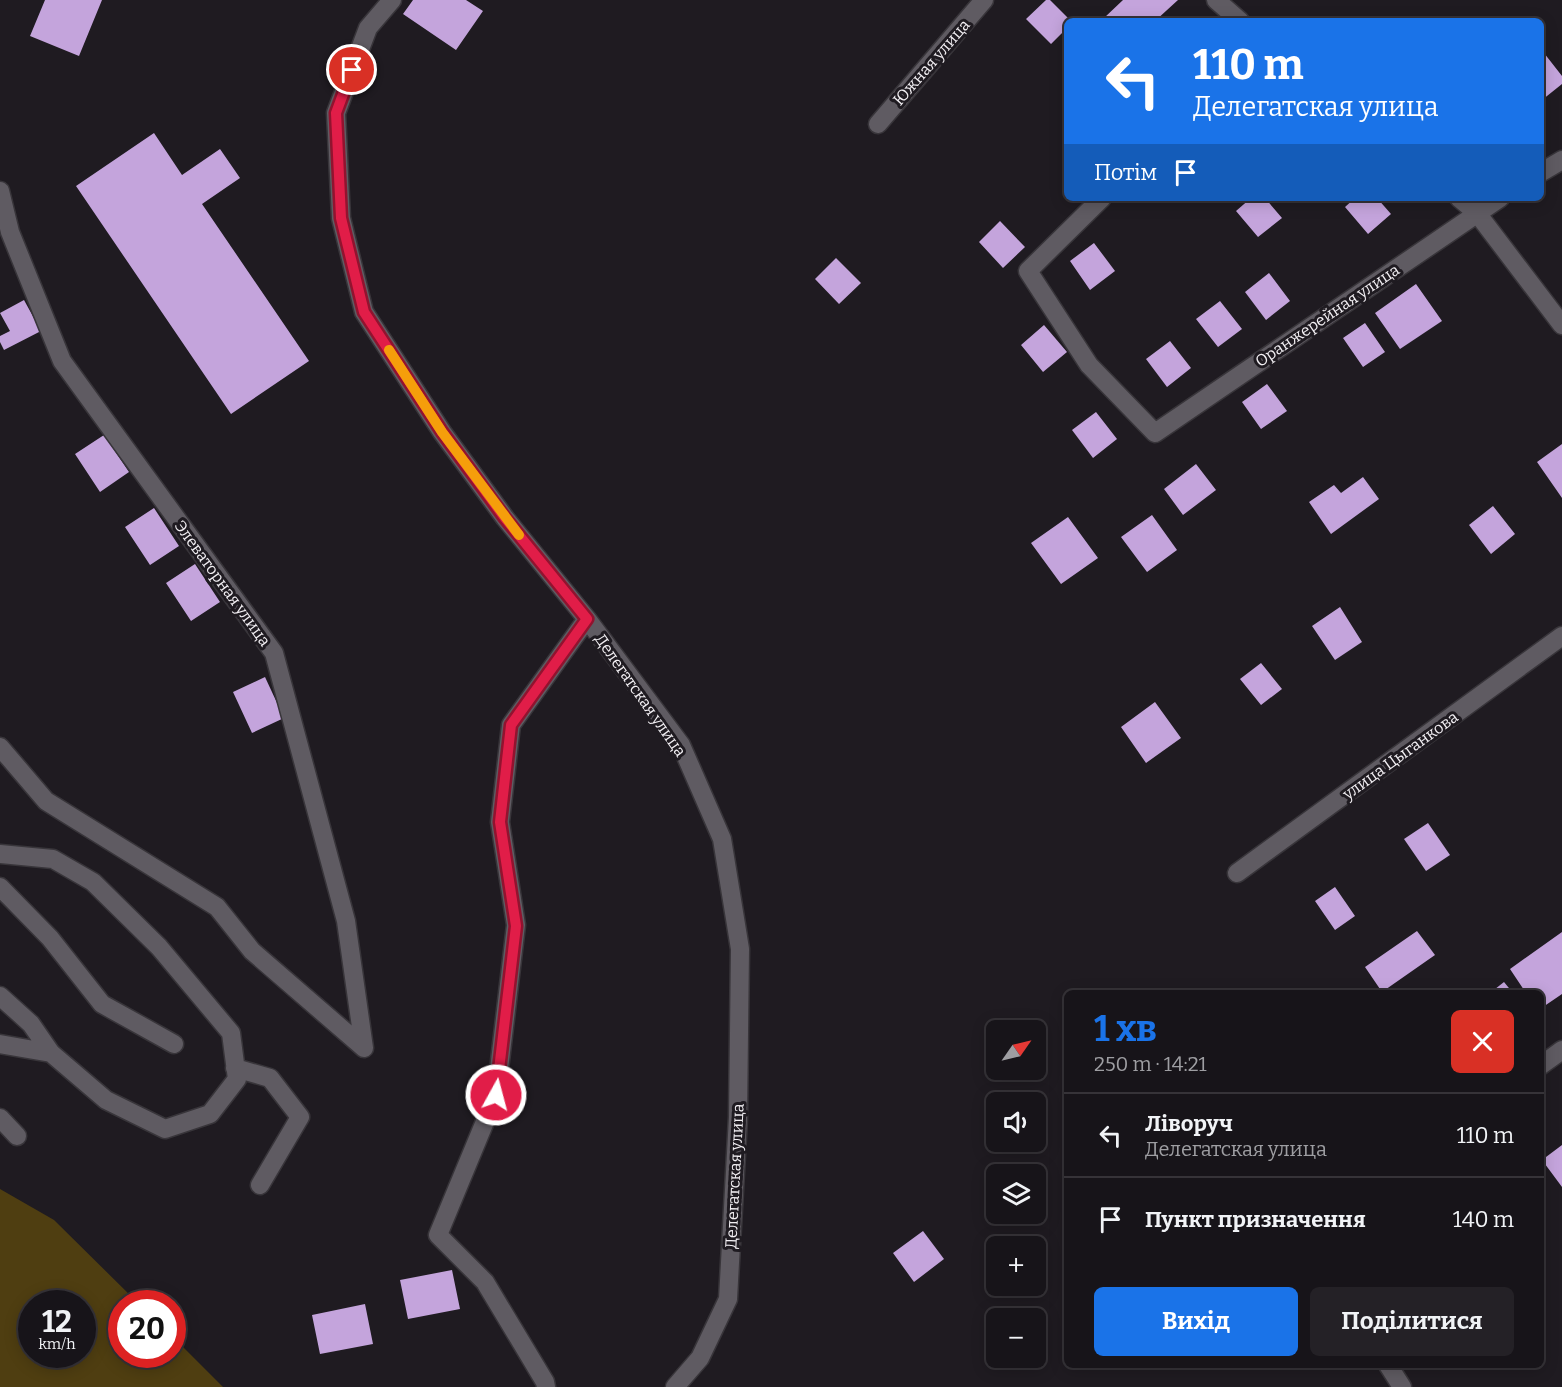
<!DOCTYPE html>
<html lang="uk">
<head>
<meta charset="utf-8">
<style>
	:root { --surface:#171419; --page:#242126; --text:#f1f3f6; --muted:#9e9ea2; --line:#363338; --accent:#1a73e8 }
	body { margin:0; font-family:Bitter,serif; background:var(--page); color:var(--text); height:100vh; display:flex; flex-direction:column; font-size:22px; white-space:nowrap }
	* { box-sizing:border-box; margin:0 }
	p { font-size:20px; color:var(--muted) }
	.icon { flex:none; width:33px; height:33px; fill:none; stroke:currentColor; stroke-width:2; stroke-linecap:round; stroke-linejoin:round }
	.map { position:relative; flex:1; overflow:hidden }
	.panel { position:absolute; left:1064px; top:990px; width:480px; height:378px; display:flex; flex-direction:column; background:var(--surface); border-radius:9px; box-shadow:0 3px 15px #0003,0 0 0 2px var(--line) }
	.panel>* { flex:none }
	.top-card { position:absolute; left:1064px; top:18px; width:480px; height:183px; border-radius:9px; box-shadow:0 3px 15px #0003,0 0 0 2px var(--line); background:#1a73e8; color:#fff; overflow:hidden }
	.needle { width:39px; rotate:56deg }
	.controls { position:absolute; left:986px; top:1020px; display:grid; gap:12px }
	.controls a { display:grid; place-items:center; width:60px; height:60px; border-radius:9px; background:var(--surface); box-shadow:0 3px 15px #0003,0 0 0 2px var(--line); font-size:30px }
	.speed { position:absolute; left:18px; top:1290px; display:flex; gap:12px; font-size:30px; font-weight:700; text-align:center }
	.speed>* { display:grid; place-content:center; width:78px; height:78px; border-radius:50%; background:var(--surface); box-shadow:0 3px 15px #0003,0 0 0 2px var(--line); line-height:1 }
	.speed small { font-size:15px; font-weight:400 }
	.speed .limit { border:9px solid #d22; background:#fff; color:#111 }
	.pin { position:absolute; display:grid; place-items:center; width:51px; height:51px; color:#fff; margin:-26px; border:3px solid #fff; border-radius:50%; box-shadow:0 2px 6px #0007 }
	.me { position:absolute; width:66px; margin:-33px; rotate:7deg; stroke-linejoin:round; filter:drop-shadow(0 0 4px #0008) }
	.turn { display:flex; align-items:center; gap:21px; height:126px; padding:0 30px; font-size:27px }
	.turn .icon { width:78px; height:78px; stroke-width:2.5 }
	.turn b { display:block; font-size:42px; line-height:51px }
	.then { display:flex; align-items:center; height:57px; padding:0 30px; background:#0003; gap:12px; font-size:22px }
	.round { display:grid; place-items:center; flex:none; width:63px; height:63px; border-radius:9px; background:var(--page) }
	.head { display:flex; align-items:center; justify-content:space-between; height:102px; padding:0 30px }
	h1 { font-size:36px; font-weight:700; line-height:45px; color:var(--accent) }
	.button { display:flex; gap:12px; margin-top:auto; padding:12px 30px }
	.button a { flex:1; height:69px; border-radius:9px; background:var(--accent); color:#fff; font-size:24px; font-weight:700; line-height:69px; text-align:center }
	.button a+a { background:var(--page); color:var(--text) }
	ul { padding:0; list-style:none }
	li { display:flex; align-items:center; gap:18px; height:84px; padding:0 30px; border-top:2px solid var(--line) }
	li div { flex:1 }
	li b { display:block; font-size:22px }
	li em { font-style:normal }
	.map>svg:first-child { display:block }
</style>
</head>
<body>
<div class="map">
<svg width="1562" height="1387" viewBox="0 0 1562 1387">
	<rect width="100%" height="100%" fill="#1f1b21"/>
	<path fill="#4f3e11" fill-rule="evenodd" d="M 0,1189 L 54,1220 L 138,1303 L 122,1304 L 122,1354 L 172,1354 L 173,1337 L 223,1387 L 0,1387 ZM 32,1304 L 82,1304 L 82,1354 L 32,1354 Z"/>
	<path fill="#c4a4dc" d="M 45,0 L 102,0 L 79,56 L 30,36 Z
		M 413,0 L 466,0 L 483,11 L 456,50 L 403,14 Z
		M 1046,0 L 1050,0 L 1071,21 L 1066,21 L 1066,29 L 1051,44 L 1026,19 Z
		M 1123,0 L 1178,0 L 1155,21 L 1107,21 L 1104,18 Z
		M 1544,53 L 1562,76 L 1562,84 L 1542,100 L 1540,98 L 1540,56 Z
		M 154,133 L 182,175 L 220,149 L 240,178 L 202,204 L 309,361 L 231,414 L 76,186 Z
		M 1251,198 L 1265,198 L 1282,218 L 1258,237 L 1236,211 Z
		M 1355,198 L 1377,198 L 1391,214 L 1368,234 L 1345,207 Z
		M 1000,221 L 1025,247 L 1003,268 L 979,242 Z
		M 1094,243 L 1115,271 L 1090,290 L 1070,261 Z
		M 836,258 L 861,283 L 839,304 L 815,279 Z
		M 1269,273 L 1290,301 L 1266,320 L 1245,292 Z
		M 1416,284 L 1442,321 L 1400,349 L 1375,313 Z
		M 24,300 L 41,331 L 4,350 L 0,342 L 0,336 L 10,331 L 0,313 Z
		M 1220,301 L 1242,329 L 1218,347 L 1196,319 Z
		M 1365,323 L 1385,352 L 1363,367 L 1343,338 Z
		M 1044,325 L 1067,352 L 1043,372 L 1021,345 Z
		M 1170,341 L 1191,368 L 1167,387 L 1146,359 Z
		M 1267,384 L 1287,411 L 1261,429 L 1242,402 Z
		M 1096,412 L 1117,439 L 1093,458 L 1072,430 Z
		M 104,435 L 129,472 L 100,492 L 75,454 Z
		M 1562,444 L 1562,498 L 1537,462 Z
		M 1196,464 L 1216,490 L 1183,515 L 1164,489 Z
		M 1363,477 L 1379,499 L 1331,534 L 1309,502 L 1334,485 L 1341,493 Z
		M 1493,506 L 1515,534 L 1491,554 L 1469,525 Z
		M 154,508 L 179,546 L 150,565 L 125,527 Z
		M 1152,515 L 1177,550 L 1147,572 L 1121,537 Z
		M 1068,517 L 1098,558 L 1061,584 L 1031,543 Z
		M 195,564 L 220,602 L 191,621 L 166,583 Z
		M 1340,607 L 1362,642 L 1335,660 L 1312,626 Z
		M 1261,663 L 1282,689 L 1261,705 L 1240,679 Z
		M 265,677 L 284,718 L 252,733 L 233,692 Z
		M 1155,702 L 1181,738 L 1146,763 L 1121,727 Z
		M 1428,823 L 1450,855 L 1426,871 L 1404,839 Z
		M 1335,887 L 1355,916 L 1335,930 L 1315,901 Z
		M 1417,931 L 1435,955 L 1382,992 L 1365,967 Z
		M 1562,932 L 1562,994 L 1540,1009 L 1540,993 L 1526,993 L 1510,969 Z
		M 1504,982 L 1513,993 L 1490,993 Z
		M 1562,1145 L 1562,1187 L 1542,1160 Z
		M 923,1231 L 944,1259 L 914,1282 L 893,1253 Z
		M 452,1270 L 460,1309 L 408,1319 L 400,1280 Z
		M 365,1304 L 373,1344 L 320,1354 L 312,1315 Z"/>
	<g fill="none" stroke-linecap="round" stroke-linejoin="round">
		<g stroke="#38353a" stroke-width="21">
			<path id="minor" d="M 392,0 L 368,28 L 336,113 L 341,218 L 364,312 L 442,432 L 505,518 L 587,619 L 681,745 L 722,839 L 740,949 L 738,1117 L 728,1299 L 700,1358 L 675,1387
				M 1216,0 L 1240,21
				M 878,124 L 984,0
				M 1540,173 L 1562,160
				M 0,191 L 10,232 L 62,361 L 274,653 L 346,921 L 364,1048
				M 1102,198 L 1028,271 L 1089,365 L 1155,433 L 1500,198
				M 1459,198 L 1477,213 L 1562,325
				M 0,747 L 46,801 L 217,907 L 252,951 L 364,1048
				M 0,854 L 53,859 L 93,882 L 159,947 L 231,1033 L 237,1079 L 210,1114 L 165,1129 L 106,1100 L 51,1053 L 31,1024 L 0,996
				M 1237,873 L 1562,636
				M 0,887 L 50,938 L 102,1004 L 174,1044
				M 0,1044 L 51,1053
				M 1540,1066 L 1562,1050
				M 235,1068 L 270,1078 L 300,1117 L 260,1185
				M 0,1118 L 17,1136
				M 1388,1365 L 1402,1387
				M 546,1387 L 545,1382 L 485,1282 L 438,1235 L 496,1095 L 516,925 L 500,822 L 511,725 L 587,619"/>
		</g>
		<use href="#minor" stroke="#5f5b62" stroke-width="18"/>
	</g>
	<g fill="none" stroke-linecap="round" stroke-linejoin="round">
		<g stroke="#92132f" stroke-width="15">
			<path id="route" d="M 352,70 L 336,113 L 341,218 L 364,312 L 442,432 L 467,466 L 505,518 L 587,619 L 511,725 L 500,822 L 516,926 L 496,1095"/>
		</g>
		<use href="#route" stroke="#e11d48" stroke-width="10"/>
		<path stroke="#f59e0b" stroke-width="10" d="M 389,350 L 442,432 L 519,535"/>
	</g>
	<g text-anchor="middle" stroke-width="6" stroke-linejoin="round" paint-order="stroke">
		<g font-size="16" fill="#f3f0f4" stroke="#1f1b21">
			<text transform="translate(931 62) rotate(-49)" y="6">Южная улица</text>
			<text transform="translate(1327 315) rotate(-34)" y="6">Оранжерейная улица</text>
			<text transform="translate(223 583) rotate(54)" y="6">Элеваторная улица</text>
			<text transform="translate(641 695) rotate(55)" y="6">Делегатская улица</text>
			<text transform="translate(1400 755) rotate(-36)" y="6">улица Цыганкова</text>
			<text transform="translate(734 1176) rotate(-87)" y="6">Делегатская улица</text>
		</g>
	</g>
</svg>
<div class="controls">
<a><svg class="needle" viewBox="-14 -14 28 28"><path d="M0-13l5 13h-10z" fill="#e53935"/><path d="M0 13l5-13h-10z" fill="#9e9ea2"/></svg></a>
<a><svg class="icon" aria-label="sound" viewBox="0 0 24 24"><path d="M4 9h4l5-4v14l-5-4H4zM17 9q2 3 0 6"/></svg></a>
<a><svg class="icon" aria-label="layers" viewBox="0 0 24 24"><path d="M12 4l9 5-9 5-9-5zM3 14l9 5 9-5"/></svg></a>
<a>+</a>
<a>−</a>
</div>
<div class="speed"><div>12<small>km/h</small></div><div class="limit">20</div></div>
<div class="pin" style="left:352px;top:70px;background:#d93025"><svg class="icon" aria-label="arrive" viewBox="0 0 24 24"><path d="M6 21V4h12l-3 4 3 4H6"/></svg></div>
<svg class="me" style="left:496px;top:1095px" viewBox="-20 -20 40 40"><circle r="17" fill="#e11d48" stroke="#fff" stroke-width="3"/><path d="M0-11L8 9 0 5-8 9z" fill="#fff"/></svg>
<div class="top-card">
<div class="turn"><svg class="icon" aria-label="left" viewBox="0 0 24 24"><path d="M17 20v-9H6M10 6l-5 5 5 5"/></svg><div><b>110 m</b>Делегатская улица</div></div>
<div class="then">Потім<svg class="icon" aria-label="arrive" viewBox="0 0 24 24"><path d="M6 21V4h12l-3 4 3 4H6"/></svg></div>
</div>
<section class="panel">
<div class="head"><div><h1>1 хв</h1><p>250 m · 14:21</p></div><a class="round" style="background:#d93025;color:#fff"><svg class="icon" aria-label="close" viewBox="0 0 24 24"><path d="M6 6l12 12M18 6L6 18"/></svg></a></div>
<ul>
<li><svg class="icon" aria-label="left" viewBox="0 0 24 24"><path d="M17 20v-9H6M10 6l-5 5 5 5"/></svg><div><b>Ліворуч</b><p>Делегатская улица</p></div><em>110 m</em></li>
<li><svg class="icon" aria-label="arrive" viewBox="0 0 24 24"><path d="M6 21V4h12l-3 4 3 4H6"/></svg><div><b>Пункт призначення</b></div><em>140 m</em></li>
</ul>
<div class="button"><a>Вихід</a><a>Поділитися</a></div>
</section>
</div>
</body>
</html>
